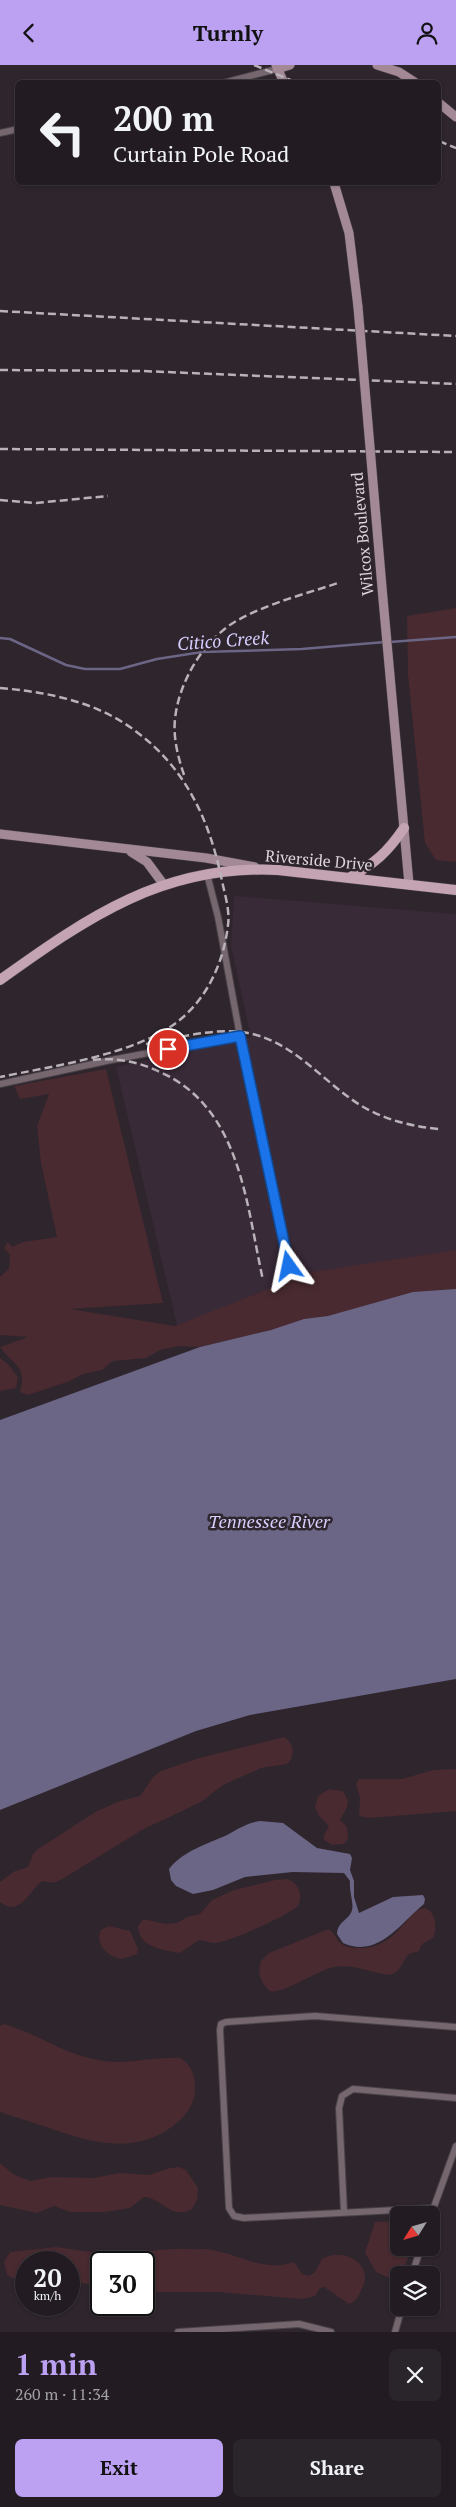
<!DOCTYPE html>
<html lang="en">
<head>
<meta charset="utf-8">
<style>
	:root { --surface:#221c22; --page:#2a252a; --text:#f1f3f6; --muted:#a2a1a5; --line:#3f3a40; --accent:#bca0f2 }
	body { margin:0; font-family:"PT Serif",serif; background:var(--page); color:var(--text); height:100vh; display:flex; flex-direction:column; font-size:19px; white-space:nowrap }
	* { box-sizing:border-box; margin:0 }
	p { font-size:16px; color:var(--muted) }
	.icon { flex:none; width:28px; height:28px; fill:none; stroke:currentColor; stroke-width:2; stroke-linecap:round; stroke-linejoin:round }
	.map { position:relative; height:2267px; overflow:hidden }
	.drawer { display:flex; flex-direction:column; background:var(--surface); flex:1 }
	.drawer>* { flex:none }
	.hud { position:absolute; left:15px; top:15px; width:426px; height:105px; border-radius:8px; box-shadow:0 1px 4px #0004,0 0 0 1px var(--line); background:#221c22; color:var(--text); overflow:hidden }
	.needle { width:32px; rotate:233deg }
	.buttons { position:absolute; left:390px; top:2141px; display:grid; gap:10px }
	.buttons a { display:grid; place-items:center; width:50px; height:50px; border-radius:8px; background:var(--surface); box-shadow:0 1px 4px #0004,0 0 0 1px var(--line); font-size:25px }
	.speed { position:absolute; left:15px; top:2186px; display:flex; gap:10px; font-size:25px; font-weight:700; text-align:center }
	.speed>* { display:grid; place-content:center; width:65px; height:65px; border-radius:50%; background:var(--surface); box-shadow:0 1px 4px #0004,0 0 0 1px var(--line); line-height:1 }
	.speed small { font-size:12px; font-weight:400 }
	.speed .limit { border:2px solid #111; border-radius:8px; background:#fff; color:#111 }
	.pin { position:absolute; display:grid; place-items:center; width:42px; height:42px; color:#fff; margin:-21px; border:2px solid #fff; border-radius:50%; box-shadow:0 1px 5px #0007 }
	.me { position:absolute; width:55px; margin:-28px; rotate:348deg; stroke-linejoin:round; filter:drop-shadow(0 0 4px #0008) }
	.turn { display:flex; align-items:center; gap:18px; height:105px; padding:0 15px; font-size:22px }
	.turn .icon { width:65px; height:65px; stroke-width:2.5 }
	.turn b { display:block; font-size:35px; line-height:42px }
	.round { display:grid; place-items:center; flex:none; width:52px; height:52px; border-radius:8px; background:var(--page) }
	.overview { display:flex; align-items:center; justify-content:space-between; height:85px; padding:0 15px }
	h1 { font-size:30px; font-weight:700; line-height:38px; color:var(--accent) }
	.primary-button { display:flex; gap:10px; margin-top:auto; padding:10px 15px }
	.primary-button a { flex:1; height:58px; border-radius:8px; background:var(--accent); color:#111; font-size:20px; font-weight:700; line-height:58px; text-align:center }
	.primary-button a+a { background:var(--page); color:var(--text) }
	header { display:flex; justify-content:space-between; align-items:center; height:65px; padding:0 15px; background:var(--accent); color:#111; font-size:22px; font-weight:700 }
	.map>svg:first-child { display:block }
</style>
</head>
<body>
<header><svg class="icon" aria-label="back" viewBox="0 0 24 24"><path d="M15 5l-7 7 7 7"/></svg>Turnly<svg class="icon" aria-label="person" viewBox="0 0 24 24"><circle cx="12" cy="8" r="4"/><path d="M4 21q1-7 8-7t8 7"/></svg></header>
<div class="map">
<svg width="456" height="2267" viewBox="0 0 456 2267">
	<rect width="100%" height="100%" fill="#2e252d"/>
	<path fill="#392a38" d="M 234,831 L 456,849 L 456,1196 L 203,1260 L 177,1260 L 116,1002 L 251,972 L 231,881 Z"/>
	<path fill="#482a30" d="M 456,543 L 456,797 L 436,795 L 425,778 L 408,610 L 407,551 Z
		M 106,1004 L 163,1238 L 70,1244 L 175,1261 L 312,1207 L 456,1185 L 456,1229 L 328,1251 L 200,1282 L 179,1281 L 160,1285 L 146,1293 L 113,1296 L 102,1305 L 83,1309 L 70,1316 L 28,1330 L 20,1327 C 27,1301 14,1301 0,1282 L 28,1272 L 0,1270 L 0,1212 L 9,1204 L 10,1190 L 4,1183 L 8,1177 L 12,1182 L 23,1177 L 57,1172 L 41,1098 L 37,1061 L 49,1029 L 20,1034 L 14,1021 Z
		M 0,1293 L 8,1299 L 18,1312 L 16,1323 L 0,1326 Z
		M 284,1672 C 294,1678 296,1691 287,1699 L 261,1703 L 223,1720 L 201,1737 L 142,1765 L 64,1813 L 54,1818 L 42,1816 C 29,1826 20,1853 0,1837 L 0,1817 L 15,1806 L 28,1802 L 33,1789 L 38,1784 L 97,1746 L 120,1736 L 140,1731 L 153,1712 L 161,1706 L 199,1693 Z
		M 456,1704 L 456,1746 L 369,1753 L 359,1751 L 360,1733 L 356,1719 L 359,1714 L 402,1714 L 433,1705 Z
		M 329,1724 L 342,1726 C 353,1737 346,1744 340,1755 L 347,1762 L 348,1774 L 344,1779 L 332,1780 L 324,1775 L 324,1770 L 329,1761 L 319,1751 L 315,1742 L 318,1731 Z
		M 287,1814 C 299,1818 303,1830 298,1841 C 287,1851 228,1878 214,1878 C 209,1878 205,1875 199,1875 L 180,1888 C 163,1885 138,1882 138,1861 L 143,1854 L 166,1859 L 177,1858 L 187,1852 L 200,1849 L 212,1835 L 234,1825 L 275,1815 Z
		M 425,1843 C 437,1848 437,1863 433,1873 L 422,1879 L 419,1886 L 409,1889 C 400,1899 402,1908 387,1910 C 369,1907 353,1899 334,1902 C 316,1906 282,1930 270,1926 C 260,1918 257,1907 261,1896 L 269,1888 L 326,1865 L 330,1865 C 335,1869 337,1876 343,1880 C 348,1883 355,1883 362,1883 C 399,1882 407,1843 425,1843 Z
		M 109,1861 L 130,1866 L 138,1884 L 137,1889 L 122,1894 C 108,1892 94,1879 101,1865 Z
		M 4,1959 C 45,1971 68,1994 115,1997 C 127,1998 176,1990 182,1994 C 193,2001 196,2015 195,2027 C 193,2042 185,2052 173,2061 C 132,2092 87,2076 43,2061 C 29,2056 14,2052 0,2047 L 0,1961 Z
		M 0,2098 L 13,2109 L 30,2116 L 52,2112 L 93,2113 L 120,2108 L 149,2110 L 170,2103 L 179,2102 L 186,2105 L 198,2123 L 197,2135 L 192,2144 C 172,2156 162,2133 144,2132 L 130,2143 L 105,2147 L 70,2147 L 54,2141 L 37,2148 L 0,2140 Z
		M 399,2156 L 399,2182 L 411,2183 L 402,2210 L 389,2213 L 376,2207 L 365,2188 L 375,2157 Z
		M 56,2182 L 98,2188 L 107,2197 L 101,2198 L 101,2225 L 87,2219 L 69,2216 L 69,2198 L 26,2198 L 26,2214 L 15,2214 L 7,2210 L 4,2197 L 10,2187 Z
		M 203,2184 C 234,2185 262,2209 294,2197 L 302,2209 L 309,2211 L 315,2207 L 322,2194 C 337,2184 365,2192 365,2213 C 365,2218 362,2223 360,2228 C 357,2234 355,2237 349,2239 L 324,2222 L 320,2223 L 315,2231 L 303,2234 L 217,2227 L 144,2227 L 144,2198 L 130,2197 C 145,2180 182,2185 203,2184 Z"/>
	<path fill="#6b6586" d="M 456,1224 L 456,1614 L 250,1650 L 196,1666 L 0,1745 L 0,1355 L 200,1282 L 271,1265 L 304,1254 L 328,1251 L 413,1227 Z
		M 260,1756 L 283,1758 L 317,1783 L 350,1789 L 352,1793 L 350,1805 L 354,1816 L 354,1832 L 359,1848 L 393,1832 L 423,1830 L 425,1834 L 424,1839 C 401,1857 379,1894 343,1878 L 337,1869 C 338,1855 349,1856 352,1845 C 354,1838 349,1827 350,1816 L 344,1808 L 293,1807 L 245,1812 L 213,1825 L 193,1829 L 176,1821 L 171,1815 L 169,1804 C 183,1786 207,1779 227,1770 C 238,1764 247,1758 260,1756 Z"/>
	<g fill="none" stroke-linecap="round" stroke-linejoin="round">
		<path stroke="#6b6586" stroke-width="2.5" d="M 0,573 L 10,574 L 66,600 L 85,604 L 120,604 L 157,594 L 202,587 L 302,584 L 385,577
			M 390,577 L 456,572"/>
		<g stroke="#4a4149" stroke-width="8">
			<path id="street" d="M 223,18 L 277,4
				M 0,68 L 18,64
				M 207,809 L 218,852 L 240,971 L 289,1201
				M 0,1019 L 111,995 L 240,971
				M 434,2143 L 244,2153 L 234,2151 L 229,2143 L 220,1965 L 221,1959 L 226,1957 L 315,1951 L 456,1962
				M 344,2147 L 339,2043 L 342,2031 L 353,2024 L 456,2033
				M 431,2150 L 456,2081
				M 412,2210 L 421,2182
				M 178,2267 L 299,2259 L 331,2267
				M 395,2267 L 402,2242"/>
		</g>
		<g stroke="#4a4149" stroke-width="10">
			<path id="secondary" d="M 276,0 L 284,18
				M 377,0 L 399,7 L 416,18
				M 277,4 L 290,0
				M 439,38 L 456,52
				M 334,118 L 349,168 L 358,242
				M 383,534 L 409,819
				M 0,769 L 206,793 L 255,802
				M 131,787 L 147,797 L 164,820"/>
		</g>
		<g stroke="#4a4149" stroke-width="11">
			<path id="primary" d="M 349,813 C 375,798 387,788 404,763
				M 0,915 C 88,852 164,799 278,805 L 456,825"/>
		</g>
		<use href="#street" stroke="#76666e" stroke-width="6"/>
		<use href="#secondary" stroke="#a28995" stroke-width="9"/>
		<use href="#primary" stroke="#c4a4b3" stroke-width="10"/>
		<path stroke="#b9b2b8" stroke-width="2.5" stroke-dasharray="8 4" stroke-linecap="butt" d="M 254,0 L 298,18
			M 439,76 L 456,83
			M 0,246 L 456,271
			M 0,305 L 142,306 L 456,319
			M 0,384 L 456,387
			M 0,435 L 36,438 L 108,431
			M 0,623 C 48,627 99,637 138,668 C 187,705 210,757 222,816 C 225,830 230,846 228,860 C 224,895 209,930 182,953 C 141,989 53,1001 0,1012
			M 184,710 C 178,692 173,673 175,654 C 179,616 204,574 238,555 C 269,538 305,529 338,518
			M 146,979 C 179,973 214,962 248,968 C 294,977 322,1016 360,1040 C 385,1055 410,1061 439,1064
			M 93,995 C 116,992 139,997 160,1007 C 241,1043 246,1139 263,1215"/>
		<g stroke="#4a4149" stroke-width="10" stroke-linecap="butt">
			<path id="secondary-bridge" d="M 358,242 L 383,534"/>
		</g>
		<use href="#secondary-bridge" stroke="#a28995" stroke-width="9"/>
	</g>
	<g fill="none" stroke-linecap="round" stroke-linejoin="round">
		<g stroke="#114b97" stroke-width="12">
			<path id="route" d="M 168,984 L 240,971 L 289,1201"/>
		</g>
		<use href="#route" stroke="#1a73e8" stroke-width="9"/>
	</g>
	<g text-anchor="middle" stroke-width="5" stroke-linejoin="round" paint-order="stroke">
		<g font-size="16" fill="#ddd6dc" stroke="#2e252d">
			<text transform="translate(362 469) rotate(-95)" y="6">Wilcox Boulevard</text>
			<text transform="translate(319 795) rotate(5)" y="6">Riverside Drive</text>
		</g>
		<g font-size="18" font-style="italic" fill="#d6cefd" stroke="#2e252d">
			<text transform="translate(223 576) rotate(-4)" y="6">Citico Creek</text>
			<text x="269" y="1463">Tennessee River</text>
		</g>
	</g>
</svg>
<div class="buttons">
<a><svg class="needle" viewBox="-14 -14 28 28"><path d="M0-13l5 13h-10z" fill="#e53935"/><path d="M0 13l5-13h-10z" fill="#a2a1a5"/></svg></a>
<a><svg class="icon" aria-label="layers" viewBox="0 0 24 24"><path d="M12 4l9 5-9 5-9-5zM3 14l9 5 9-5"/></svg></a>
</div>
<div class="speed"><div>20<small>km/h</small></div><div class="limit">30</div></div>
<div class="pin" style="left:168px;top:984px;background:#d93025"><svg class="icon" aria-label="arrive" viewBox="0 0 24 24"><path d="M6 21V4h12l-3 4 3 4H6"/></svg></div>
<svg class="me" style="left:289px;top:1201px" viewBox="-20 -20 40 40"><path d="M0-17L14 15 0 8-14 15z" fill="#1a73e8" stroke="#fff" stroke-width="4"/></svg>
<div class="hud">
<div class="turn"><svg class="icon" aria-label="left" viewBox="0 0 24 24"><path d="M17 20v-9H6M10 6l-5 5 5 5"/></svg><div><b>200 m</b>Curtain Pole Road</div></div>
</div>
</div>
<section class="drawer">
<div class="overview"><div><h1>1 min</h1><p>260 m · 11:34</p></div><a class="round"><svg class="icon" aria-label="close" viewBox="0 0 24 24"><path d="M6 6l12 12M18 6L6 18"/></svg></a></div>
<div class="primary-button"><a>Exit</a><a>Share</a></div>
</section>
</body>
</html>
